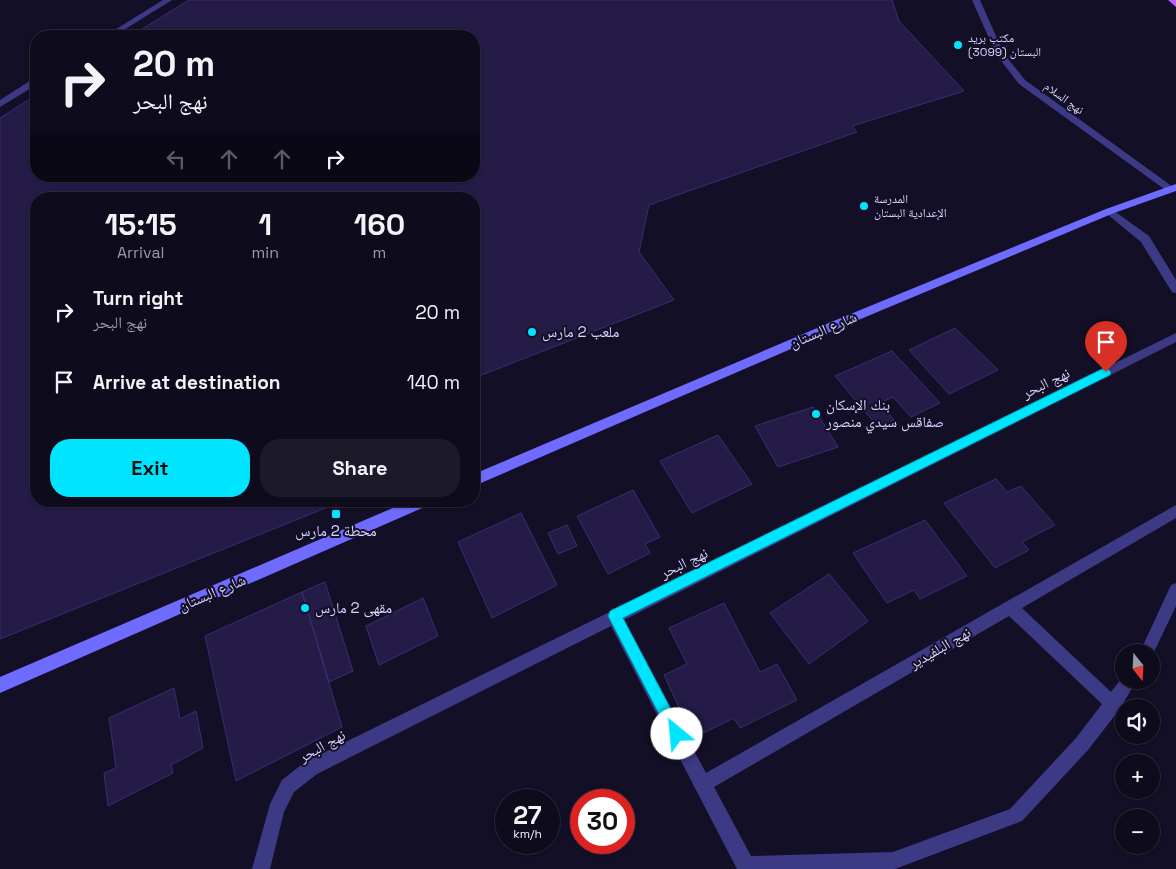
<!DOCTYPE html>
<html lang="en">
<head>
<meta charset="utf-8">
<style>
	:root { --surface:#0e0b1c; --page:#1c1929; --text:#f1f3f6; --muted:#9b9ba3; --line:#2e2b3b; --accent:#00e5ff }
	body { margin:0; font-family:"Space Grotesk","Noto Naskh Arabic",sans-serif; background:var(--page); color:var(--text); height:100vh; display:flex; flex-direction:column; font-size:19px; white-space:nowrap }
	* { box-sizing:border-box; margin:0 }
	p { font-size:16px; color:var(--muted) }
	.icon { flex:none; width:28px; height:28px; fill:none; stroke:currentColor; stroke-width:2; stroke-linecap:round; stroke-linejoin:round }
	.map { position:relative; flex:1; overflow:hidden }
	.details { position:absolute; left:30px; top:192px; width:450px; height:315px; display:flex; flex-direction:column; background:var(--surface); border-radius:20px; box-shadow:0 1px 4px #0004,0 0 0 1px var(--line) }
	.details>* { flex:none }
	.top-card { position:absolute; left:30px; top:30px; width:450px; height:152px; border-radius:20px; box-shadow:0 1px 4px #0004,0 0 0 1px var(--line); background:#0e0b1c; color:var(--text); overflow:hidden }
	.needle { width:32px; rotate:162deg }
	.fabs { position:absolute; left:1115px; top:644px; display:grid; gap:10px }
	.fabs a { display:grid; place-items:center; width:45px; height:45px; border-radius:50%; background:var(--surface); box-shadow:0 1px 4px #0004,0 0 0 1px var(--line); font-size:25px }
	.speed { position:absolute; left:495px; top:789px; display:flex; gap:10px; font-size:25px; font-weight:700; text-align:center }
	.speed>* { display:grid; place-content:center; width:65px; height:65px; border-radius:50%; background:var(--surface); box-shadow:0 1px 4px #0004,0 0 0 1px var(--line); line-height:1 }
	.speed small { font-size:12px; font-weight:400 }
	.speed .limit { border:8px solid #d22; background:#fff; color:#111 }
	.pin { position:absolute; display:grid; place-items:center; width:42px; height:42px; color:#fff; margin:-51px -21px; border-radius:50% 50% 50% 0; rotate:-45deg; box-shadow:0 0 5px #0007 }
	.pin .icon { rotate:45deg }
	.me { position:absolute; width:55px; margin:-28px; rotate:332deg; stroke-linejoin:round; filter:drop-shadow(0 0 4px #0008) }
	.turn { display:flex; align-items:center; gap:18px; height:105px; padding:0 20px; font-size:22px }
	.turn .icon { width:65px; height:65px; stroke-width:2.5 }
	.turn b { display:block; font-size:35px; line-height:42px }
	.lanes { display:flex; align-items:center; height:48px; padding:0 20px; background:#0003; justify-content:center; gap:25px; direction:ltr }
	.lanes .off { opacity:.35 }
	.eta { display:flex; justify-content:space-evenly; align-items:center; height:85px; text-align:center }
	.eta b { font-size:30px; font-weight:800; line-height:35px }
	.primary-button { display:flex; gap:10px; margin-top:auto; padding:10px 20px }
	.primary-button a { flex:1; height:58px; border-radius:20px; background:var(--accent); color:#111; font-size:20px; font-weight:800; line-height:58px; text-align:center }
	.primary-button a+a { background:var(--page); color:var(--text) }
	ul { padding:0; list-style:none }
	li { display:flex; align-items:center; gap:15px; height:70px; padding:0 20px }
	li div { flex:1 }
	li b { display:block; font-size:19px }
	li em { font-style:normal }
	.map>svg:first-child { display:block }
</style>
</head>
<body>
<div class="map">
<svg width="1176" height="869" viewBox="0 0 1176 869">
	<rect width="100%" height="100%" fill="#130f26"/>
	<path fill="#241b47" stroke="#3b2d73" d="M 189,0 L 892,0 L 899,21 L 964,91 L 852,126 L 857,132 L 649,205 L 639,252 L 674,300 L 474,378 L 474,199 L 36,199 L 36,501 L 343,501 L 0,639 L 0,118 L 36,95 L 36,176 L 474,176 L 474,36 L 131,36 Z
		M 955,328 L 998,370 L 949,394 L 909,350 Z
		M 892,351 L 940,403 L 911,417 L 893,397 L 880,403 L 894,420 L 879,428 L 835,376 Z
		M 813,407 L 838,447 L 778,467 L 755,426 Z
		M 718,435 L 752,484 L 692,513 L 660,461 Z
		M 996,479 L 1007,492 L 1021,486 L 1055,525 L 1022,542 L 1029,550 L 995,568 L 944,503 Z
		M 633,490 L 660,537 L 645,544 L 650,553 L 608,574 L 577,516 Z
		M 521,513 L 557,585 L 492,618 L 458,542 Z
		M 925,520 L 967,576 L 920,599 L 914,590 L 887,603 L 853,553 Z
		M 567,525 L 577,546 L 558,554 L 548,533 Z
		M 829,574 L 868,621 L 809,664 L 770,613 Z
		M 325,582 L 353,671 L 329,682 L 302,592 Z
		M 302,592 L 342,727 L 236,781 L 205,636 Z
		M 423,598 L 438,636 L 379,665 L 366,626 Z
		M 724,603 L 760,672 L 777,664 L 797,700 L 740,728 L 734,718 L 693,738 L 664,675 L 687,664 L 669,628 Z
		M 174,688 L 180,719 L 196,711 L 203,748 L 171,765 L 173,773 L 108,806 L 104,773 L 116,768 L 109,718 Z"/>
	<g fill="none" stroke-linecap="round" stroke-linejoin="round">
		<path fill="#3d3a85" fill-rule="evenodd" d="M 163,0 L 172,0 L 114,36 L 105,36 Z
			M 972,0 L 980,0 L 1004,54 L 1025,80 L 1173,187 L 1173,191 L 1167,191 L 1019,84 L 996,54 Z
			M 33,79 L 36,79 L 36,85 L 0,107 L 0,100 Z
			M 1110,208 L 1149,236 L 1176,280 L 1176,293 L 1172,292 L 1141,242 L 1106,213 L 1106,209 Z
			M 1176,333 L 1176,342 L 624,620 L 706,773 L 1176,505 L 1176,518 L 1022,608 L 1111,692 L 1124,675 L 1124,680 L 1137,680 L 1119,710 L 1088,750 L 1022,821 L 895,869 L 737,869 L 611,626 L 317,774 L 294,792 L 284,812 L 270,869 L 252,869 L 270,804 L 282,780 L 305,762 ZM 1009,616 L 1102,704 L 1076,738 L 1010,809 L 893,852 L 751,856 L 714,787 Z
			M 1176,583 L 1176,606 L 1151,658 L 1151,652 L 1140,652 L 1171,585 Z"/>
		<path fill="#6f6bff" fill-rule="evenodd" d="M 1176,184 L 1176,191 L 1114,213 L 844,326 L 474,486 L 474,474 L 836,320 L 1106,209 Z
			M 409,501 L 431,501 L 429,505 L 0,693 L 0,677 Z"/>
		<path fill="#c25bff" fill-rule="evenodd" d="M 1168,0 L 1176,0 L 1176,7 Z"/>
	</g>
	<path fill="#00e5ff" stroke="#0095a6" d="M 1106,367 L 1111,372 L 1110,375 L 623,618 L 684,734 L 682,739 L 677,741 L 672,739 L 610,620 L 608,616 L 610,611 Z"/>
	<g fill="#00e5ff" stroke="#130f26" stroke-width="2">
		<circle cx="958" cy="45" r="5"/>
		<circle cx="864" cy="206" r="5"/>
		<circle cx="532" cy="332" r="5"/>
		<circle cx="816" cy="414" r="5"/>
		<rect x="331" y="509" width="10" height="10" rx="2.5"/>
		<circle cx="305" cy="608" r="5"/>
	</g>
	<g text-anchor="middle" stroke-width="4" stroke-linejoin="round" paint-order="stroke">
		<g font-size="12" fill="#d9d4ff" stroke="#130f26" text-anchor="start">
			<text x="968" y="42">مكتب بريد<tspan x="968" dy="14">البستان (3099)</tspan></text>
			<text x="874" y="203">المدرسة<tspan x="874" dy="14">الإعدادية البستان</tspan></text>
		</g>
		<g font-size="12" fill="#d9d4ff" stroke="#130f26">
			<text transform="translate(1064 98) rotate(36)" y="4">نهج السلام</text>
		</g>
		<g font-size="15" fill="#d9d4ff" stroke="#130f26">
			<text transform="translate(823 330) rotate(-23)" y="5">شارع البستان</text>
			<text transform="translate(1046 383) rotate(-26)" y="5">نهج البحر</text>
			<text transform="translate(684 563) rotate(-26)" y="5">نهج البحر</text>
			<text transform="translate(212 593) rotate(-23)" y="5">شارع البستان</text>
			<text transform="translate(940 648) rotate(-30)" y="5">نهج البلفيدير</text>
			<text transform="translate(322 746) rotate(-29)" y="5">نهج البحر</text>
		</g>
		<g font-size="15" fill="#d9d4ff" stroke="#130f26" text-anchor="start">
			<text x="542" y="337">ملعب 2 مارس</text>
			<text x="826" y="410">بنك الإسكان<tspan x="826" dy="17">صفاقس سيدي منصور</tspan></text>
			<text x="336" y="536" text-anchor="middle">محطة 2 مارس</text>
			<text x="315" y="613">مقهى 2 مارس</text>
		</g>
	</g>
</svg>
<div class="fabs">
<a><svg class="needle" viewBox="-14 -14 28 28"><path d="M0-13l5 13h-10z" fill="#e53935"/><path d="M0 13l5-13h-10z" fill="#9b9ba3"/></svg></a>
<a><svg class="icon" aria-label="sound" viewBox="0 0 24 24"><path d="M4 9h4l5-4v14l-5-4H4zM17 9q2 3 0 6"/></svg></a>
<a>+</a>
<a>−</a>
</div>
<div class="speed"><div>27<small>km/h</small></div><div class="limit">30</div></div>
<div class="pin" style="left:1106px;top:372px;background:#d93025"><svg class="icon" aria-label="arrive" viewBox="0 0 24 24"><path d="M6 21V4h12l-3 4 3 4H6"/></svg></div>
<svg class="me" style="left:677px;top:734px" viewBox="-20 -20 40 40"><circle r="19" fill="#fff"/><path d="M0-13L10 11 0 6-10 11z" fill="#00e5ff"/></svg>
<div class="top-card">
<div class="turn"><svg class="icon" aria-label="right" viewBox="0 0 24 24"><path d="M7 20v-9h11M14 6l5 5-5 5"/></svg><div><b>20 m</b>نهج البحر</div></div>
<div class="lanes"><svg class="icon off" aria-label="left" viewBox="0 0 24 24"><path d="M17 20v-9H6M10 6l-5 5 5 5"/></svg><svg class="icon off" aria-label="ahead" viewBox="0 0 24 24"><path d="M12 20V5M6 11l6-6 6 6"/></svg><svg class="icon off" aria-label="ahead" viewBox="0 0 24 24"><path d="M12 20V5M6 11l6-6 6 6"/></svg><svg class="icon" aria-label="right" viewBox="0 0 24 24"><path d="M7 20v-9h11M14 6l5 5-5 5"/></svg></div>
</div>
<section class="details">
<div class="eta">
<div><b>15:15</b><p>Arrival</p></div>
<div><b>1</b><p>min</p></div>
<div><b>160</b><p>m</p></div>
</div>
<ul>
<li><svg class="icon" aria-label="right" viewBox="0 0 24 24"><path d="M7 20v-9h11M14 6l5 5-5 5"/></svg><div><b>Turn right</b><p>نهج البحر</p></div><em>20 m</em></li>
<li><svg class="icon" aria-label="arrive" viewBox="0 0 24 24"><path d="M6 21V4h12l-3 4 3 4H6"/></svg><div><b>Arrive at destination</b></div><em>140 m</em></li>
</ul>
<div class="primary-button"><a>Exit</a><a>Share</a></div>
</section>
</div>
</body>
</html>
